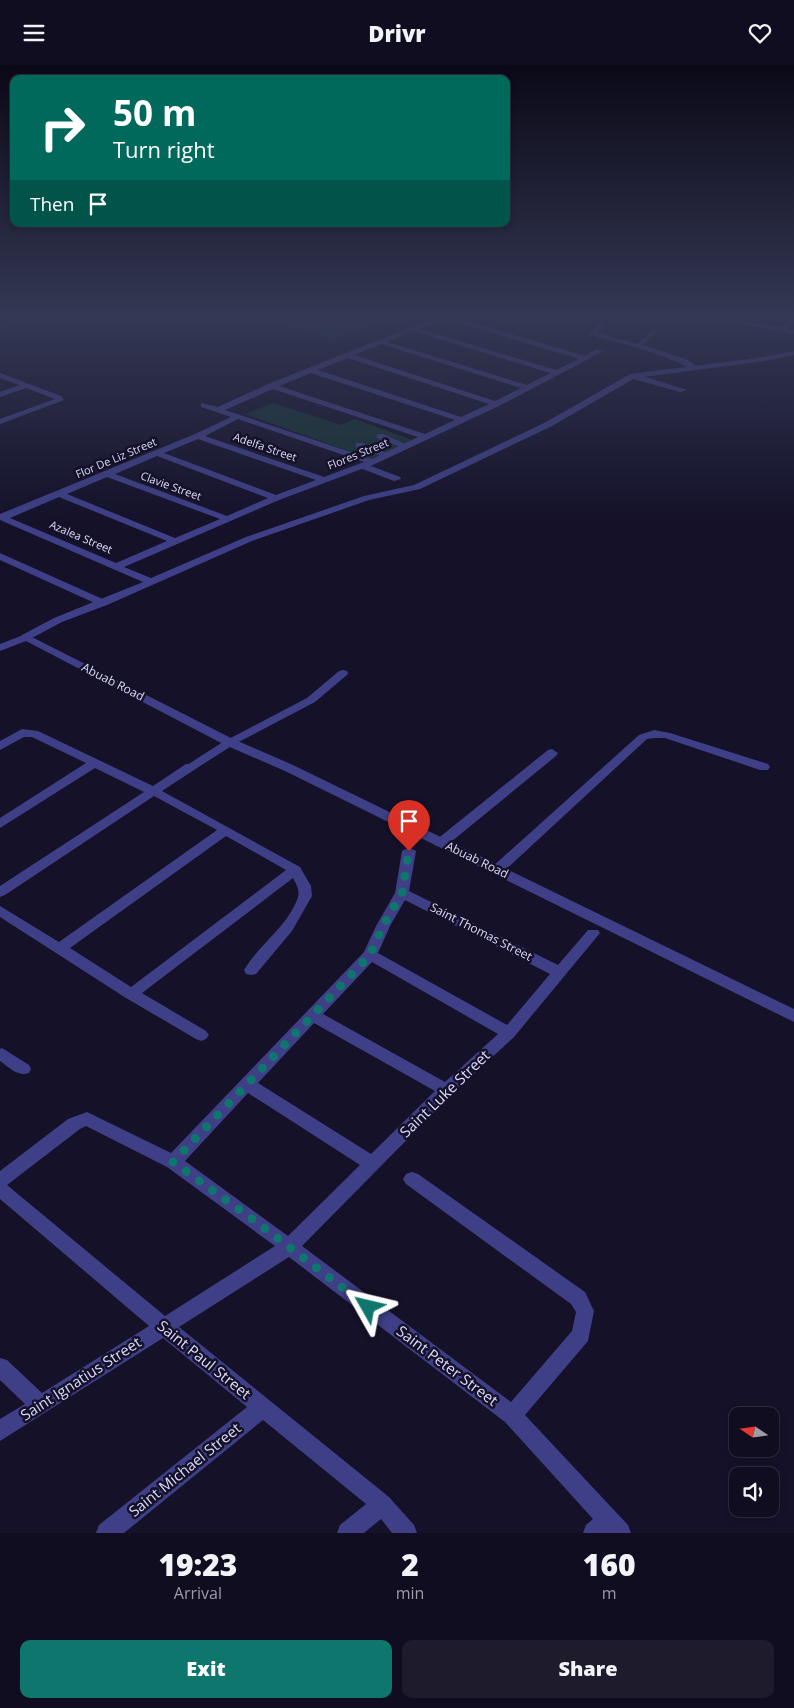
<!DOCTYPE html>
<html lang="en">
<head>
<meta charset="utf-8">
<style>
	:root { --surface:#0f0d1f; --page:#1d1b2c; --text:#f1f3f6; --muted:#9b9ca4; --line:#2f2d3d; --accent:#0f766e }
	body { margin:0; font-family:"Open Sans",sans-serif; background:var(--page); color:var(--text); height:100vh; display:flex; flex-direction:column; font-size:19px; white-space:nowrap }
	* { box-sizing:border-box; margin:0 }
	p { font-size:16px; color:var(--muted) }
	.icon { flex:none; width:28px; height:28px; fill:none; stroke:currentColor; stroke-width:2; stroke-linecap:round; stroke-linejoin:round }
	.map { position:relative; height:1468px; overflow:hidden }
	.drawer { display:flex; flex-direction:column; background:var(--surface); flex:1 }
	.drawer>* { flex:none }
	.hud { position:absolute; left:10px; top:10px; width:500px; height:152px; border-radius:10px; box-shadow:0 2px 8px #0003,0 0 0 1px var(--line); background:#00695c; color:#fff; overflow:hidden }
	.needle { width:32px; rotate:283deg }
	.tools { position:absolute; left:729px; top:1342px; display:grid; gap:10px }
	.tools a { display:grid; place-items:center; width:50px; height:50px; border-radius:10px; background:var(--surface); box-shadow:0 2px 8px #0003,0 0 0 1px var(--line); font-size:25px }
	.pin { position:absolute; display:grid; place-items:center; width:42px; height:42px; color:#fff; margin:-51px -21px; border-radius:50% 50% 50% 0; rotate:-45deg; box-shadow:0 0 5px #0007 }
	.pin .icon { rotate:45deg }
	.me { position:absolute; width:55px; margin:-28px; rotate:307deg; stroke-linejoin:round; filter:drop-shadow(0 0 4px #0008) }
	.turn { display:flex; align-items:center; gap:18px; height:105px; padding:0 20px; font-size:22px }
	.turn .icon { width:65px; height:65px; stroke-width:2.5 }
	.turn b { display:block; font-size:35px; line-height:42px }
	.then { display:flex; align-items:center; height:48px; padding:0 20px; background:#0003; gap:10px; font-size:19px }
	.eta { display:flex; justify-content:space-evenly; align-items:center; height:85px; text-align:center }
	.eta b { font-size:30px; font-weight:800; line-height:35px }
	.button { display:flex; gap:10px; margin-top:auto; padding:10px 20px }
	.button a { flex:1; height:58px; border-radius:10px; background:var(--accent); color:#fff; font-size:20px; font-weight:800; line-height:58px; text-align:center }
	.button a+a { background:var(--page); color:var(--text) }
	header { display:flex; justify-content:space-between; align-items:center; height:65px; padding:0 20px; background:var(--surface); font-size:22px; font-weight:800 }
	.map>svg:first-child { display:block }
</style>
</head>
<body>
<header><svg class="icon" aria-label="menu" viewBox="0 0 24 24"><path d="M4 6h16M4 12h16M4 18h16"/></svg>Drivr<svg class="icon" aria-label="heart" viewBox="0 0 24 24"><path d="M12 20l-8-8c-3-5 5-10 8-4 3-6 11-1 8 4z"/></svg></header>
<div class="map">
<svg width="794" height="1468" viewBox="0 0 794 1468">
	<rect width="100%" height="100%" fill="#141129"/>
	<path fill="#153331" d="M 257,252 L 392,252 L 333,275 Z
		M 273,338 L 341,360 L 355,354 L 415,376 L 371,394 L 245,349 Z"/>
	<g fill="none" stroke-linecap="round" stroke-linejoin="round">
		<path fill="#0d2547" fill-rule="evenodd" d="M 0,252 L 26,252 L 23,257 L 0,265 Z"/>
		<path fill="#3e3f87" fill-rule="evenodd" d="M 299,252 L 309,252 L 299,257 L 295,257 L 295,255 Z
			M 707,252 L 724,252 L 780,262 L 794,252 L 794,257 L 787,264 L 794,265 L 794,269 Z
			M 602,256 L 605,258 L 597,268 L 637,279 L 652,266 L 656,266 L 656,268 L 643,280 L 686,294 L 698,302 L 691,304 C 660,287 624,279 590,270 L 590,268 Z
			M 630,309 L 636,309 L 687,325 L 680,327 L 630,313 Z
			M 377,369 L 383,369 L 410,381 L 403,383 L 377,373 Z
			M 356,378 L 362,378 L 391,390 L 387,393 L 356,382 Z
			M 363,398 L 400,412 L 401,414 L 394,416 L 360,403 L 360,399 Z
			M 0,488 L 107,536 L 108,538 L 107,540 L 99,540 L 0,495 Z
			M 343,605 L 347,606 L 348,608 L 347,610 L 315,637 L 233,680 L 225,680 L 223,677 L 307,633 L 339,606 Z
			M 22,664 L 38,666 L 153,721 L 186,699 L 194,699 L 196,702 L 194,705 L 162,726 L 300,802 L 311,821 L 312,831 L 292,866 L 256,909 L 251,910 L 246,909 L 244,905 C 258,881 289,860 298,832 C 300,825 296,819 293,813 L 142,928 L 206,966 L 209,970 L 206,974 L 201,976 L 196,974 L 126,933 L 0,852 L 0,841 L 59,877 L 217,765 L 154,731 L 5,830 L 0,832 L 0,821 L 144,727 L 95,703 L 0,763 L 0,753 L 86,698 L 32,672 L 24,672 L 0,685 L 0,676 ZM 226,771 L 286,805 L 131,922 L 70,883 Z
			M 654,665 L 670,668 L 768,699 L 770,702 L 768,705 L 760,705 L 665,673 L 654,673 L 647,674 L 502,808 L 492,808 L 490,805 L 492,802 L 639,670 Z
			M 552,684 L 558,688 L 556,691 L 446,781 L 436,781 L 434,778 L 436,775 L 548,685 Z
			M 2,983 L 29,1000 L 31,1004 L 29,1008 C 17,1012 9,1002 0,996 L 0,984 Z"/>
		<path fill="#3e3f87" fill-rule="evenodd" d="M 436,252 L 455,252 L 585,291 L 597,284 L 604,286 L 499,341 L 375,399 L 279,435 L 124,502 L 151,513 L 246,472 L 364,431 L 414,420 L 546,357 L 630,309 L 758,293 L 794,286 L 794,290 L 758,297 L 635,313 L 552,361 L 420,424 L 369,435 L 252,476 L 107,540 L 62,557 L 30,574 L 22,574 L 21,572 L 22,570 L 54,553 L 143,517 L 0,455 L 0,449 L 195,369 L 231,352 L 201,342 L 201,338 L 218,342 L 268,319 ZM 445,254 L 579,294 L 556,305 L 420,264 ZM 413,266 L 550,308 L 527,320 L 387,277 ZM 381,279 L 521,323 L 495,336 L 354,290 ZM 348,293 L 489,339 L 461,352 L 318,305 ZM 311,308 L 455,355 L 425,369 L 279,321 ZM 273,324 L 418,372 L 372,394 L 225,345 ZM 238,354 L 364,397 L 324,412 L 205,371 ZM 198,374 L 316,415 L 276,430 L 164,388 ZM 157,391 L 268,433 L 227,451 L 115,409 ZM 107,412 L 220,454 L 175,473 L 67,429 ZM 59,432 L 167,476 L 116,498 L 10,453 Z
			M 0,308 L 61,331 L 64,335 L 0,359 L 0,354 L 55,334 L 26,323 L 0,332 L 0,327 L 20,320 L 0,313 Z
			M 229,673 L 233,674 L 235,677 L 233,680 L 194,705 L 186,705 L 184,702 Z
			M 409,782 L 416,786 L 409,826 L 558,900 L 588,865 L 598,865 L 600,868 L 514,972 L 452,1029 L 302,1181 L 511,1337 L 572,1266 L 576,1247 L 571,1239 L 406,1119 L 403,1114 L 406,1109 L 412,1107 L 418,1109 L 585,1227 L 594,1246 L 588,1276 L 525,1350 L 628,1460 L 631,1468 L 583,1468 L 586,1460 L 593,1454 L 505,1357 L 289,1192 L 179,1262 L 389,1432 L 414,1460 L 417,1468 L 392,1468 L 381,1454 L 364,1468 L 337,1468 L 340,1460 L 366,1439 L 263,1355 L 124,1468 L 96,1468 L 99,1460 L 247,1342 L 163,1273 L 0,1376 L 0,1354 L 25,1339 L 0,1315 L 0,1293 L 7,1295 L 42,1328 L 149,1261 L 0,1134 L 0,1106 L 68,1054 L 87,1047 L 171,1088 L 364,887 L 376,861 L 395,828 L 402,786 ZM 405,835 L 550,909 L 507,960 L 378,888 L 390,861 ZM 372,897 L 498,969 L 445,1017 L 323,949 ZM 314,958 L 435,1026 L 371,1089 L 258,1018 ZM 248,1028 L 360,1100 L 288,1171 L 185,1096 ZM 86,1061 L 167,1102 L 275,1181 L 165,1251 L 7,1120 L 80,1064 Z"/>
		<path fill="#3e3f87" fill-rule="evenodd" d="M 26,569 L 233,674 L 293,700 L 794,944 L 794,957 L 285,706 L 225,680 L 26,576 L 0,586 L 0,579 Z"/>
	</g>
	<linearGradient id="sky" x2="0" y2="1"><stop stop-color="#0b0917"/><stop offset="0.55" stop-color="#343854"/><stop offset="1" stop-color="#343854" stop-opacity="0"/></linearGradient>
	<rect width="794" height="458" fill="url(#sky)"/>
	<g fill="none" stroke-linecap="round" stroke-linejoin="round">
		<path stroke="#0f766e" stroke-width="9" stroke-dasharray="0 16.2" d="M 368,1242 L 247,1150 L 173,1097 L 370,890 L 383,861 L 402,828 L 409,786"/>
	</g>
	<g text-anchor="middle" stroke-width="5" stroke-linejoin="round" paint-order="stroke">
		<g font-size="11" fill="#dddbfe" stroke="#141129">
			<text transform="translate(265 382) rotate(19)" y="4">Adelfa Street</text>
			<text transform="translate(358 389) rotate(-22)" y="4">Flores Street</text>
			<text transform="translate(116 393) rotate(-23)" y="4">Flor De Liz Street</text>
			<text transform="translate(171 421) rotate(20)" y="4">Clavie Street</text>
			<text transform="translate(81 472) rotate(23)" y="4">Azalea Street</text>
		</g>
		<g font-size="12" fill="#dddbfe" stroke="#141129">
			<text transform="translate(113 617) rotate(27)" y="4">Abuab Road</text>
			<text transform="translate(477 795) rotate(26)" y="4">Abuab Road</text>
			<text transform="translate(481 867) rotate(27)" y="4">Saint Thomas Street</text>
		</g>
		<g font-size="15" fill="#dddbfe" stroke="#141129">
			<text transform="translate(445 1029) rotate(-44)" y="5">Saint Luke Street</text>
			<text transform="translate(204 1295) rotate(39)" y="5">Saint Paul Street</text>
			<text transform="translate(447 1301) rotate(37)" y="5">Saint Peter Street</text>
			<text transform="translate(81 1314) rotate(-33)" y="5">Saint Ignatius Street</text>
			<text transform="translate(185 1405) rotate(-39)" y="5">Saint Michael Street</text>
		</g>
	</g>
</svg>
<div class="tools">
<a><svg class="needle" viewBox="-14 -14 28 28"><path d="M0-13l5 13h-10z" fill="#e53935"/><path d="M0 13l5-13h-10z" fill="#9b9ca4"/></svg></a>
<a><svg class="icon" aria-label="sound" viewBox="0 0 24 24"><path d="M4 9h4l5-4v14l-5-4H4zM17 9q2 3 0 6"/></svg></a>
</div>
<div class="pin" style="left:409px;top:786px;background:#d93025"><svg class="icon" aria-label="arrive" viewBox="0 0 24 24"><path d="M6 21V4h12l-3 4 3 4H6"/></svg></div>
<svg class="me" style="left:368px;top:1242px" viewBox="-20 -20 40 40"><path d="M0-17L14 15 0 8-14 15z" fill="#0f766e" stroke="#fff" stroke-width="4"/></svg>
<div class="hud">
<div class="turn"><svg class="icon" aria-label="right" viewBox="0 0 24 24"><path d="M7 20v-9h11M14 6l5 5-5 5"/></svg><div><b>50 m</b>Turn right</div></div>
<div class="then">Then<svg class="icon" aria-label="arrive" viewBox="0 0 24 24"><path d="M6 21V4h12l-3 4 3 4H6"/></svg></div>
</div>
</div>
<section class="drawer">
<div class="eta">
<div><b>19:23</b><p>Arrival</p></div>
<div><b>2</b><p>min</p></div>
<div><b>160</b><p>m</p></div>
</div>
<div class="button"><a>Exit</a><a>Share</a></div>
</section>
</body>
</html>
